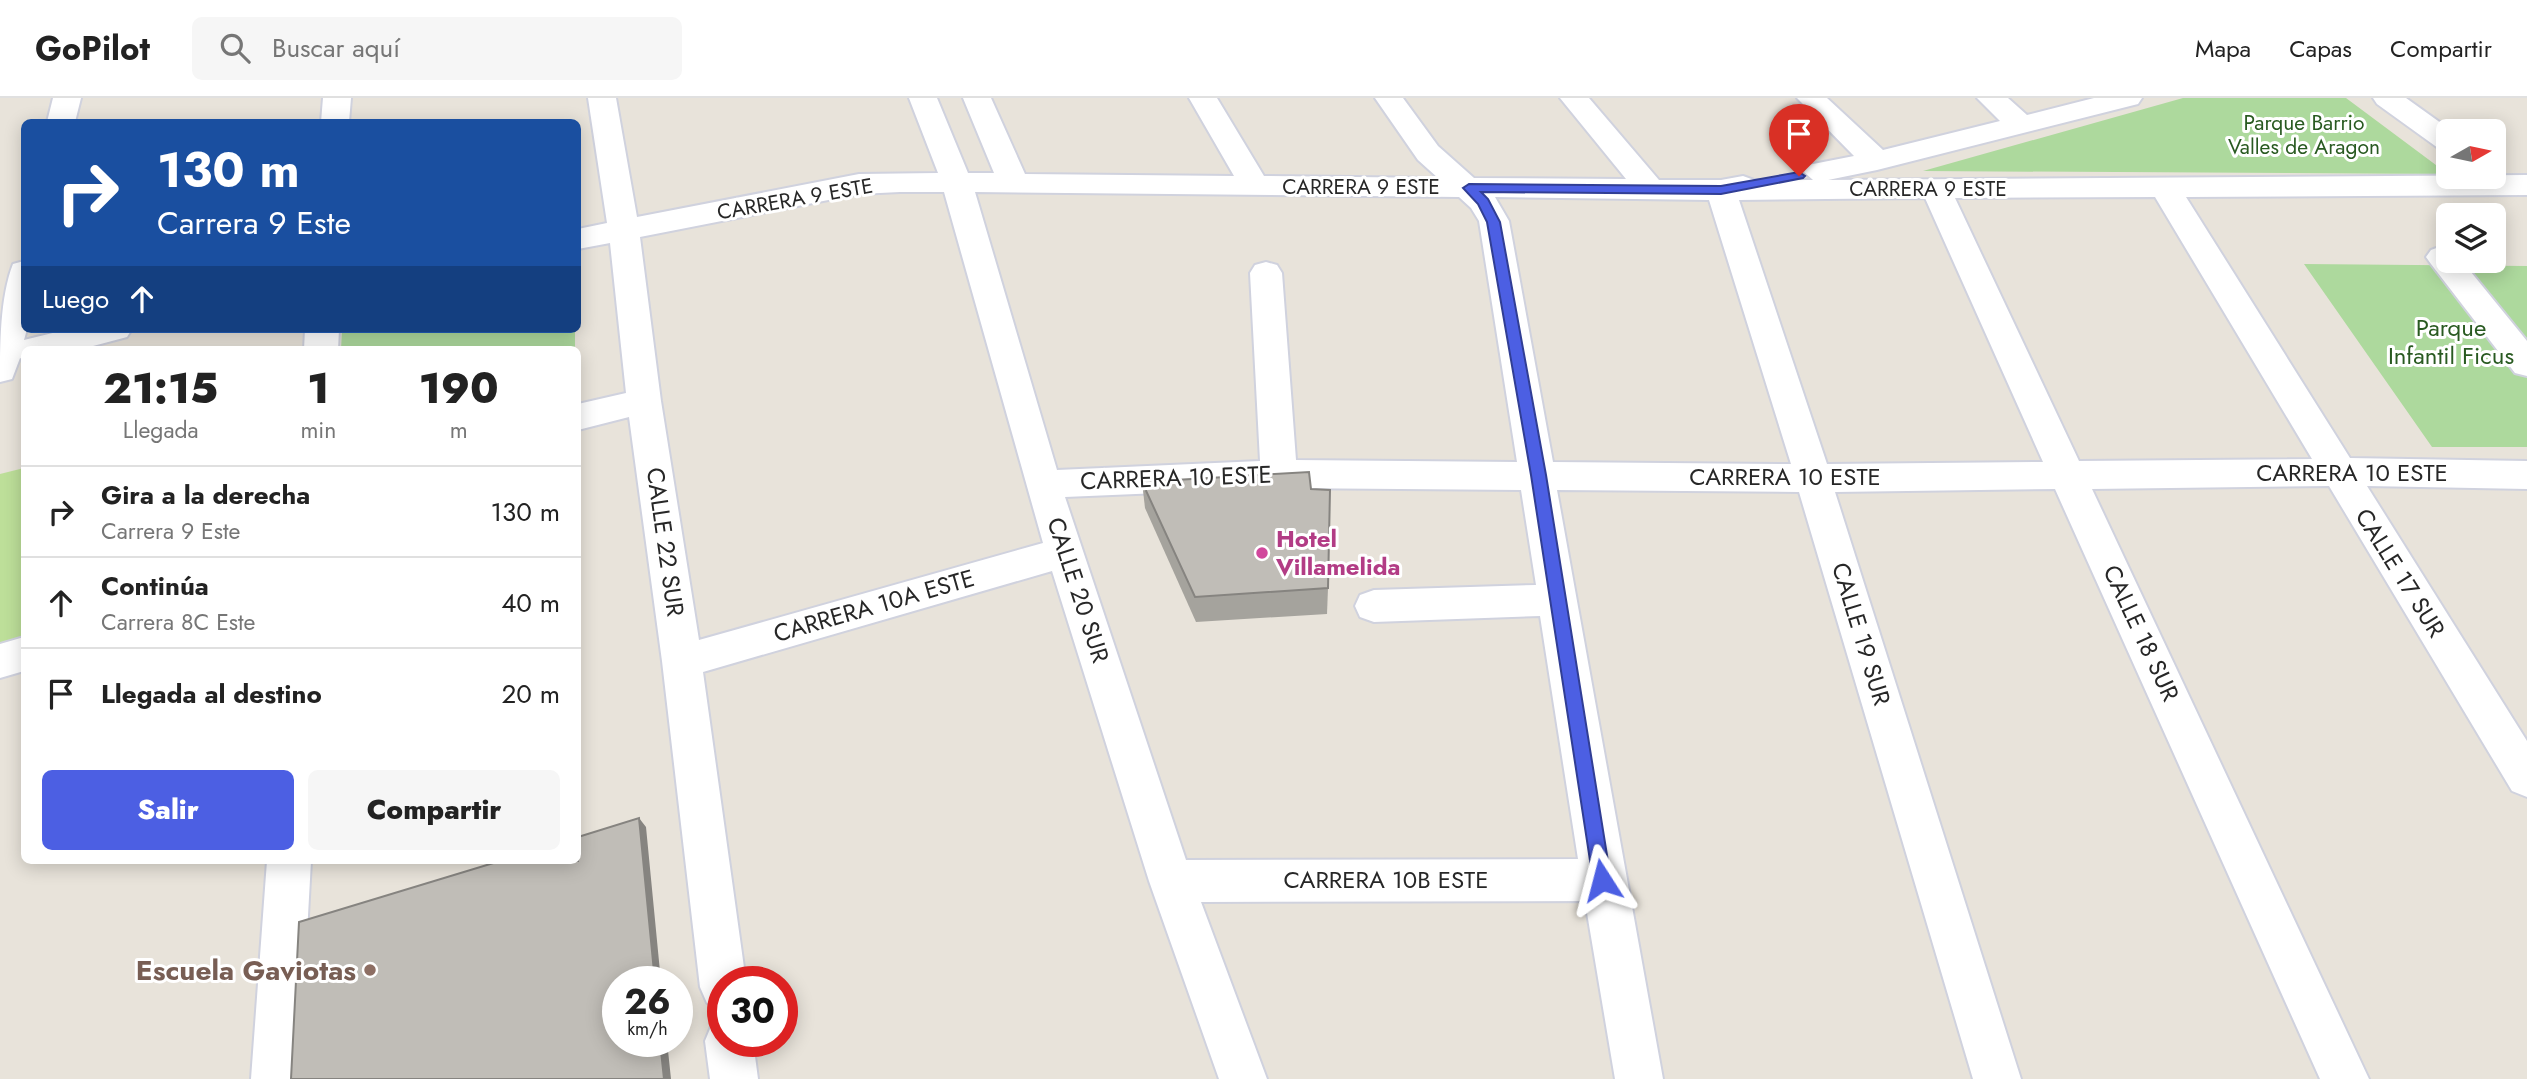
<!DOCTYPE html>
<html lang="es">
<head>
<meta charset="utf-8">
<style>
	:root { --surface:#fff; --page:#f6f6f6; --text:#222; --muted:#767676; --line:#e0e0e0; --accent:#4c5fe3 }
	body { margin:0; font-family:Jost,sans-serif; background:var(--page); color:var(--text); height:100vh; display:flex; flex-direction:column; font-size:26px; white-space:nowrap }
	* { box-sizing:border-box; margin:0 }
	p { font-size:23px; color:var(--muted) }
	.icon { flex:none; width:38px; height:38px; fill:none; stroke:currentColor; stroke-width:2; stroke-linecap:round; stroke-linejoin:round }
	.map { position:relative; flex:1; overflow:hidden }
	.panel { position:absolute; left:21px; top:248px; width:560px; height:518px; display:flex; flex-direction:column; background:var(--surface); border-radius:10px; box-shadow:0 4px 18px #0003 }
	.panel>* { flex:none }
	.guide { position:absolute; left:21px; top:21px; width:560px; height:214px; border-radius:10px; box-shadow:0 4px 18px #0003; background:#1a4fa0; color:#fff; overflow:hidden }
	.needle { width:46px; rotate:81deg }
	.controls { position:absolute; left:2436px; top:21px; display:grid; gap:14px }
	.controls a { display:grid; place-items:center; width:70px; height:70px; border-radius:10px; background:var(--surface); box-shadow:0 4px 18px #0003; font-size:35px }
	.speed { position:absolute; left:602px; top:868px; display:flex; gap:14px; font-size:35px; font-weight:700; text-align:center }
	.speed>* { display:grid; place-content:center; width:91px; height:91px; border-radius:50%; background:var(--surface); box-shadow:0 4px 18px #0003; line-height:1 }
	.speed small { font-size:18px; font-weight:400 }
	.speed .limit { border:10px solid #d22; background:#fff; color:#111 }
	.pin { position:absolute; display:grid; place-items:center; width:60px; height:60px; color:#fff; margin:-72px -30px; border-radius:50% 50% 50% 0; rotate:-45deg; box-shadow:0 0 7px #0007 }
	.pin .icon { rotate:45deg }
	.me { position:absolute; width:77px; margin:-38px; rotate:351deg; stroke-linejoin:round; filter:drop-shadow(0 0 5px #0008) }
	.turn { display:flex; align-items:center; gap:24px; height:147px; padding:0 21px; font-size:32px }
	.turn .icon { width:91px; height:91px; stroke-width:2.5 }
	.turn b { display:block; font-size:49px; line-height:60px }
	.then { display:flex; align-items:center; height:66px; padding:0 21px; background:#0003; gap:14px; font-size:26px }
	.eta { display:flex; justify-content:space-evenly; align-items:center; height:119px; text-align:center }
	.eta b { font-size:42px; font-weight:800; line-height:49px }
	.cta { display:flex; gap:14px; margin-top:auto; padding:14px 21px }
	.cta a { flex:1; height:80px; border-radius:10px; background:var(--accent); color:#fff; font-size:28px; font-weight:800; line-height:80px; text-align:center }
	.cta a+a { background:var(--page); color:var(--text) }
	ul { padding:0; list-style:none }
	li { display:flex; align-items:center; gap:21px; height:91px; padding:0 21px; border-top:2px solid var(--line) }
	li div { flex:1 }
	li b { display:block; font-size:26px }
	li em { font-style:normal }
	header { display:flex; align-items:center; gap:42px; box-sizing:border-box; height:98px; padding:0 35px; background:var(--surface); border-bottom:2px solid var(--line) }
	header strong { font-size:33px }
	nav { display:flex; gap:38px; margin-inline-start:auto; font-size:24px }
	.search { width:490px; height:63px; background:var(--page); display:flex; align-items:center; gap:18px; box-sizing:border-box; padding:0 24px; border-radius:10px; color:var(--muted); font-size:26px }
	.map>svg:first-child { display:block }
</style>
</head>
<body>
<header>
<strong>GoPilot</strong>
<div class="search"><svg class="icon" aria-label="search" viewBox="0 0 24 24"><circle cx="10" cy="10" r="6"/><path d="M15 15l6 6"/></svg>Buscar aquí</div>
<nav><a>Mapa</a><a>Capas</a><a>Compartir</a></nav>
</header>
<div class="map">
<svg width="2527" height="981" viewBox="0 0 2527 981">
	<rect width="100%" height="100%" fill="#e8e3da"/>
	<path fill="#add99d" d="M 2183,0 L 2346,0 L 2448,76 L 1923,73 Z
		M 2304,166 L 2527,168 L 2527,349 L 2432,349 Z
		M 342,231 L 575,231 L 575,252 L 341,252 Z"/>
	<path fill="#bddf99" d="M 24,370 L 24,544 L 0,550 L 0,376 Z"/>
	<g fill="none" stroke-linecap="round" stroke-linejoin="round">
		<g stroke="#d0d2de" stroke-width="4">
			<path id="minor" d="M 53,0 L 81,0 L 75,24 L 47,24 Z
				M 323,0 L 351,0 L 349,24 L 321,24 Z
				M 588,0 L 616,0 L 637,119 L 859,76 L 938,75 L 909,0 L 937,0 L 968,75 L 994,75 L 963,0 L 991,0 L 1025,76 L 1234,78 L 1189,0 L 1217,0 L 1264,78 L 1438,80 L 1418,62 L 1375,0 L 1403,0 L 1438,48 L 1474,80 L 1626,81 L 1560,0 L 1589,0 L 1659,82 L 1721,82 L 1743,78 L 1754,82 L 1813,82 L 1804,74 L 1808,67 L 1854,58 L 1797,0 L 1827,0 L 1883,52 L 2000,23 L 1977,0 L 2008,0 L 2027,17 L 2094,0 L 2142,0 L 2138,6 L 1877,72 L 1828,82 L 2527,77 L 2527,97 L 2186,99 L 2350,360 L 2527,363 L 2527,391 L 2367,388 L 2527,643 L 2527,699 L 2512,693 L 2329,388 L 2092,391 L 2369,981 L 2320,981 L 2055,391 L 1835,394 L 2021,981 L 1973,981 L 1799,394 L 1557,392 L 1663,981 L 1615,981 L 1585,803 L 1201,804 L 1267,981 L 1219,981 L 1149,783 L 1052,473 L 703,574 L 746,884 L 723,884 L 723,912 L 707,905 L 700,889 L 662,563 L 629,319 L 578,332 L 578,306 L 626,295 L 610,145 L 578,151 L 578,131 L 607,125 ZM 900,94 L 944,94 L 1043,445 L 699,542 L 661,303 L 640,139 L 859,96 ZM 975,94 L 1459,99 L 1471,110 L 1479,123 L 1517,364 L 1296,362 L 1282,175 L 1277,167 L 1266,164 L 1255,167 L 1250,175 L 1260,363 L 1057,372 ZM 1495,99 L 1709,102 L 1791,366 L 1553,364 L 1509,123 ZM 2155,99 L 2312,361 L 2079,363 L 1955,100 ZM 1925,100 L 2043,364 L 1827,366 L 1739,102 ZM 1279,390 L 1521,392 L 1536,487 L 1374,492 L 1360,497 L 1355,508 L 1360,519 L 1374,524 L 1540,518 L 1578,761 L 1186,762 L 1065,399 Z
				M 2373,0 L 2406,0 L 2452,33 L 2448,33 L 2448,53 L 2438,50 L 2377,6 Z
				M 2442,148 L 2448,150 L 2448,163 L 2462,163 L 2527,243 L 2527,278 L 2515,275 L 2431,166 L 2426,159 L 2431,152 Z
				M 24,163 L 24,231 L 27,231 L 24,242 L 69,231 L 132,231 L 127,239 L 78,252 L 24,252 L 24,262 L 20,260 L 12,281 L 0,284 C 0,247 0,199 13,166 Z
				M 305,231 L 339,231 L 338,252 L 304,252 Z
				M 24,539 L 24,573 L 0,580 L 0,546 Z
				M 267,763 L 311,763 L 299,981 L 251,981 Z
				M 723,922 L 723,943 L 753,943 L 758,981 L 710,981 L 705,943 L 712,926 Z"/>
		</g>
		<use href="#minor" fill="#fff" fill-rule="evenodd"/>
	</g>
	<path fill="#a5a39d" d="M 1142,384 L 1311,391 L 1328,490 L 1327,516 L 1196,524 L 1145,410 Z"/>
	<path fill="#868480" d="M 639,720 L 646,729 L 661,884 L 655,884 Z
		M 660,943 L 667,943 L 671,981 L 664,981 Z"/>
	<path fill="#c0bdb7" stroke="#868480" stroke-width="2" d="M 1309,374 L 1311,391 L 1330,392 L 1328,490 L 1195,499 L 1142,384 Z
		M 639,720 L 655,884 L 618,884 L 618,943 L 660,943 L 664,981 L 291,981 L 299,824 L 500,763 L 578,763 L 578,739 Z"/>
	<path fill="#4c5fe3" stroke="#313e94" stroke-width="2" d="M 1799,74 L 1805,78 L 1803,80 L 1721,96 L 1481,94 L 1488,101 L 1500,124 L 1546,377 L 1611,782 L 1608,788 L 1602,790 L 1595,788 L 1593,782 L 1531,377 L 1487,124 L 1478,106 L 1463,90 L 1469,86 L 1721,88 Z"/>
	<circle fill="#d1479c" stroke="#fff" stroke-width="2.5" cx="1262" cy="455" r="7"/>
	<circle fill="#8d6e63" stroke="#fff" stroke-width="2.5" cx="370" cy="872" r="7"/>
	<g text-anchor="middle" stroke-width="6" stroke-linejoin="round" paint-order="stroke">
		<g font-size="21" fill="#295a21" stroke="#fff">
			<text x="2304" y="32">Parque Barrio<tspan x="2304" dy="24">Valles de Aragon</tspan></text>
		</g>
		<g font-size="21" fill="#272727" stroke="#fff">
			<text x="1361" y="96">CARRERA 9 ESTE</text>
			<text x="1928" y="98">CARRERA 9 ESTE</text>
			<text transform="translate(795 101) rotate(-10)" y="7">CARRERA 9 ESTE</text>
		</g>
		<g font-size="24" fill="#295a21" stroke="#fff">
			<text x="2451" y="238">Parque<tspan x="2451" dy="28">Infantil Ficus</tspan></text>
		</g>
		<g font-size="24" fill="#272727" stroke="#fff">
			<text x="2352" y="383">CARRERA 10 ESTE</text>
			<text x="1785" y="387">CARRERA 10 ESTE</text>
			<text transform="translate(1176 380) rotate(-2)" y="8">CARRERA 10 ESTE</text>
			<text transform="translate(665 444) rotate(82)" y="8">CALLE 22 SUR</text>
			<text transform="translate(2400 475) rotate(58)" y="8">CALLE 17 SUR</text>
			<text transform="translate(1078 492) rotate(72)" y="8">CALLE 20 SUR</text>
			<text transform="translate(874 508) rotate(-16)" y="8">CARRERA 10A ESTE</text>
			<text transform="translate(2141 535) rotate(65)" y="8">CALLE 18 SUR</text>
			<text transform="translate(1861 536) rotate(73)" y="8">CALLE 19 SUR</text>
			<text x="1386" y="790">CARRERA 10B ESTE</text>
		</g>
		<g font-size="24" font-weight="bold" fill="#b23c85" stroke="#fff" text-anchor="start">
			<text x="1276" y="449">Hotel<tspan x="1276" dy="28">Villamelida</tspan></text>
		</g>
		<g font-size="28" font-weight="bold" fill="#785e54" stroke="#fff" text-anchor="end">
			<text x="356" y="882">Escuela Gaviotas</text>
		</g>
	</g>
</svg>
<div class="controls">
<a><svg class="needle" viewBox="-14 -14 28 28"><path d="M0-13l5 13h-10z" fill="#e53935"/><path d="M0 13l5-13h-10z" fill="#767676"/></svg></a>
<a><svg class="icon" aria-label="layers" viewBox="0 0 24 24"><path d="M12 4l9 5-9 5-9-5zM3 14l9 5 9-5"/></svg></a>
</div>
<div class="speed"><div>26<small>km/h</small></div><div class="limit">30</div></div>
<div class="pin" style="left:1799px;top:78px;background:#d93025"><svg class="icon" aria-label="arrive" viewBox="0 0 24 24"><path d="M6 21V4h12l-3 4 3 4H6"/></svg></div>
<svg class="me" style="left:1602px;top:782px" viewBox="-20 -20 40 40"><path d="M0-17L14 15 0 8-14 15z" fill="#4c5fe3" stroke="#fff" stroke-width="4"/></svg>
<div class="guide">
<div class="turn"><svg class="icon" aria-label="right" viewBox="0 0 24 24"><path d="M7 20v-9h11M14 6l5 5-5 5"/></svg><div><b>130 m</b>Carrera 9 Este</div></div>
<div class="then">Luego<svg class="icon" aria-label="ahead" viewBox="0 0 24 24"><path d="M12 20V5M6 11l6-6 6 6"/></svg></div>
</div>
<section class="panel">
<div class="eta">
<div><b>21:15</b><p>Llegada</p></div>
<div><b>1</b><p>min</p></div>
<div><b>190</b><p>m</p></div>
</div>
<ul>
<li><svg class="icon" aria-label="right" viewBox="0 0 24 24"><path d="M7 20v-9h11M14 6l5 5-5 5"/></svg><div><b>Gira a la derecha</b><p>Carrera 9 Este</p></div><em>130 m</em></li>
<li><svg class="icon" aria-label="ahead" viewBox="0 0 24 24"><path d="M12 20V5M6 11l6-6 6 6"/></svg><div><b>Continúa</b><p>Carrera 8C Este</p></div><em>40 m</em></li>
<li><svg class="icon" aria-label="arrive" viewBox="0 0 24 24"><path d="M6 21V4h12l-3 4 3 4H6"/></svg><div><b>Llegada al destino</b></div><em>20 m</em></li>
</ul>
<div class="cta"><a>Salir</a><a>Compartir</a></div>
</section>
</div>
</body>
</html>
